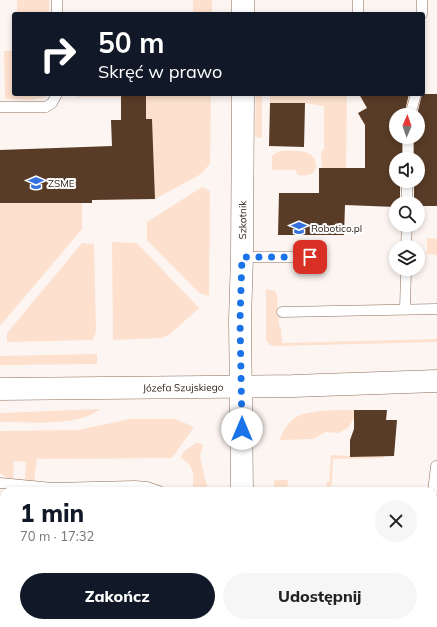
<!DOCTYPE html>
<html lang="pl">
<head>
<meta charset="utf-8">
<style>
	:root { --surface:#fff; --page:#f6f6f6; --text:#222; --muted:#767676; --accent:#111827 }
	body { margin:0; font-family:Mulish,sans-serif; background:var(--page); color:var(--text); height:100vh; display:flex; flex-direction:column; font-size:15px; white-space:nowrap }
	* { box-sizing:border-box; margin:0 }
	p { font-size:13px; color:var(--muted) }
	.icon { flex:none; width:22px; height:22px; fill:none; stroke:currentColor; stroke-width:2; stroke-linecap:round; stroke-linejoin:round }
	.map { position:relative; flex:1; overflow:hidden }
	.panel { position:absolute; left:0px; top:487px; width:437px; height:140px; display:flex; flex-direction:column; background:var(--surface); border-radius:12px 12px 0 0; box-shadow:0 2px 6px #0003 }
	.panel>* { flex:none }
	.top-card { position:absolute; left:12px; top:12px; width:413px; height:84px; border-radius:4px; box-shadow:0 2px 6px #0003; background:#111827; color:#fff; overflow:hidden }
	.needle { width:26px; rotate:2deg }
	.controls { position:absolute; left:389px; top:108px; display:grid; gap:8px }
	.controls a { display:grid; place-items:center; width:36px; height:36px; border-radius:50%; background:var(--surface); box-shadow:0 2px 6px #0003; font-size:20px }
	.pin { position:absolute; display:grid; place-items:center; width:34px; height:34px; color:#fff; margin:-17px; border-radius:8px; box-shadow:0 2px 6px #0006 }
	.me { position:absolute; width:44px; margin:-22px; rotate:0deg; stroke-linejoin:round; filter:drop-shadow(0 0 3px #0008) }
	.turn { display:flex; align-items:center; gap:14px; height:84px; padding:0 20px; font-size:18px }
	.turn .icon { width:52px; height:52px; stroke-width:2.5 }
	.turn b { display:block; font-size:28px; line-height:34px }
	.round { display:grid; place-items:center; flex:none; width:42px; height:42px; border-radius:21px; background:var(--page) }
	.overview { display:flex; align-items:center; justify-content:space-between; height:68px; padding:0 20px }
	h1 { font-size:24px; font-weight:800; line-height:30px; color:var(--accent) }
	.button { display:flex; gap:8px; margin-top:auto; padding:8px 20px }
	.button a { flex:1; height:46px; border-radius:24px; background:var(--accent); color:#fff; font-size:16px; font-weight:800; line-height:46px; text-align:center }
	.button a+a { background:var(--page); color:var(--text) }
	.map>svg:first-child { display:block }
</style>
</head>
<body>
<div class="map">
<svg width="437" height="627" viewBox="0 0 437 627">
	<rect width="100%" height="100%" fill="#fcf5f1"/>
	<path fill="#fde1ce" d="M 17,0 L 49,0 L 49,14 L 17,14 Z
		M 193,0 L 212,0 L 212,14 L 193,14 Z
		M 4,51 L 14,51 L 14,94 L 46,94 L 45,97 L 32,100 L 5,99 Z
		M 77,94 L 121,94 L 121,97 L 77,97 Z
		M 146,94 L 211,94 L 210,164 L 201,174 L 155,199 L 152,119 L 146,119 Z
		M 256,94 L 262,94 L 262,138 L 255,137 Z
		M 270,94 L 347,94 L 346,168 L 322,168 L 321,153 L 324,148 L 324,106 L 305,103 L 270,103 Z
		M 281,151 C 295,151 317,148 316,168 C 312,176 306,176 298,175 L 295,170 L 272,170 L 272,156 L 276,153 Z
		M 202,187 L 210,191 L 209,296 L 199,293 L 147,240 L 147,222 Z
		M 0,203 L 82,203 L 82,229 L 0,326 Z
		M 427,238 L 437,239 L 437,255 L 427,254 Z
		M 112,242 L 137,243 L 199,308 L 169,335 L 161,338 L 113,340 Z
		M 82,243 L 94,244 L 96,331 L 93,340 L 7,342 L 7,333 Z
		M 266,289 L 275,291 L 277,295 L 279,326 L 281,327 L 282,343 L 437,339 L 437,342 L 276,346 L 270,345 L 266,340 Z
		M 97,354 L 97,364 L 0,365 L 0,356 Z
		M 100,409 C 79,427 27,422 0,422 L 0,413 Z
		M 354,410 L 354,419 L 353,419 L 348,428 L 338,433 L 326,432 L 313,439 L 280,440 C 283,431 288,422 296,417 C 307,410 340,410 354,410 Z
		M 130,419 L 175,419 L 194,427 L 172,458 L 37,459 L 34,481 L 25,480 L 26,462 L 14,461 L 13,480 L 7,478 L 0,473 L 0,431 L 78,430 Z
		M 196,443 L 200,443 L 203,445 L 200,456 L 208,491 L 193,491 C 193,476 196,466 181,458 L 184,451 Z
		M 331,455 L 350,456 L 350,457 L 384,456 L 384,458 L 333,459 L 332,483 L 330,487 L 330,491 L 327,491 L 327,482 L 329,482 Z
		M 274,480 L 288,480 L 287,491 L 274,491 Z
		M 0,508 L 2,514 L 4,591 L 0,593 Z
		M 4,597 L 4,623 L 25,623 L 26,626 L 51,626 L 53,623 L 68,623 L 68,627 L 0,627 L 0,598 Z
		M 195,623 L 213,623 L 213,627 L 195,627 Z"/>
	<path fill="#593c27" d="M 121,94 L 146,94 L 146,119 L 152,119 L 155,199 L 92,200 L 92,203 L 0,203 L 0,150 L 112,146 L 111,120 L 121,120 Z
		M 359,94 L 409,94 L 404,115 L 396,115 L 396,137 L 402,137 L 402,159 L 396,159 L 396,181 L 400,181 L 400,203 L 396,203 L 396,207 L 345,205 L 344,235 L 278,235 L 279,193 L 319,193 L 319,168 L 365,168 L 365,125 L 358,113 L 367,108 Z
		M 422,94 L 437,94 L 437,206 L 418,206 L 418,203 L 414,203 L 414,181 L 418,181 L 418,159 L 414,159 L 414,137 L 418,137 L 418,115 L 417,115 Z
		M 270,103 L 305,103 L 304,147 L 269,146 Z
		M 354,410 L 387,410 L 386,420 L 397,420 L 394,456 L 350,457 L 350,440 L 354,429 Z"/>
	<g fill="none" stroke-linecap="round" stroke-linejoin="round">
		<g stroke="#8d6e59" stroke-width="11">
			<path id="lane" d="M 57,0 L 57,14
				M 358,14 L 358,0
				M 422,14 L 422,0
				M 0,107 L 46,107 L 52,103 L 57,94
				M 410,115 L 416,94
				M 408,159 L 408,137
				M 407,203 L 407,181
				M 406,247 L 407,225
				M 242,257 L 310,257
				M 405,310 L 406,269
				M 282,312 L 437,309
				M 0,483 L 53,488 L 135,486 L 147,487 L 159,491
				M 433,492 L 436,466
				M 182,623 L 183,627
				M 91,627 L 91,623
				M 343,627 L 343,623"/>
		</g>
		<g stroke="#8d6e59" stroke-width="23">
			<g id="secondary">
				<path d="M 243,14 L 243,0"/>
				<path id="s1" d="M 0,389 L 293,386 L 437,381"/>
				<path id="s2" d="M 242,491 L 240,320 L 242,257 L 243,94"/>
				<path d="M 242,627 L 242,623"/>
			</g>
		</g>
		<use href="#lane" stroke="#fff" stroke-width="10"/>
		<use href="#secondary" stroke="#fff" stroke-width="22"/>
	</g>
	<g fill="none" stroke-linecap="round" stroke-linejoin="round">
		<path stroke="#1a73e8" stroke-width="7" stroke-dasharray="0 12.6" d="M 242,429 L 240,320 L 242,257 L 310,257"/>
	</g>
	<defs>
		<g id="school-bare" transform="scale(1.2)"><path d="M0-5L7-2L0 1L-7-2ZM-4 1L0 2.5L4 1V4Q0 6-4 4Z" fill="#3671e0" stroke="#fff" stroke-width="2.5" paint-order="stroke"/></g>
	</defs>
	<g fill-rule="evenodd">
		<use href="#school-bare" x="36" y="183"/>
		<use href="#school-bare" x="299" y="228"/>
	</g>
	<g text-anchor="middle" stroke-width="4" stroke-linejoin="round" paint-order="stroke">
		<g font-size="10" fill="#261a11" stroke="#fff" text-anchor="start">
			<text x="48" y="187">ZSME</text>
			<text x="311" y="232">Robotico.pl</text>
		</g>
		<g font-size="10" fill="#261a11" stroke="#fff">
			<text dy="4" stroke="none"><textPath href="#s2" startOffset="271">Szkotnik</textPath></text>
			<text dy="4" stroke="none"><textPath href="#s1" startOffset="183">Józefa Szujskiego</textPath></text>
		</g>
	</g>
</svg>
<div class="controls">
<a><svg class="needle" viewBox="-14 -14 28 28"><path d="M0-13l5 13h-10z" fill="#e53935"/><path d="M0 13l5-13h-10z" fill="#767676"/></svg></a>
<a><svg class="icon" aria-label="sound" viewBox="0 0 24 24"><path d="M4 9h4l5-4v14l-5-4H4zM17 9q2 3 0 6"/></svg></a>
<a><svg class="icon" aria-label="search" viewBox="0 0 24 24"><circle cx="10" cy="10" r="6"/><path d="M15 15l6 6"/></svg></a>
<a><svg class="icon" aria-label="layers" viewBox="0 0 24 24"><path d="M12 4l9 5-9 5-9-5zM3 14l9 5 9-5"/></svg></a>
</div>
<div class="pin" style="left:310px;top:257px;background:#d93025"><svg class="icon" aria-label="arrive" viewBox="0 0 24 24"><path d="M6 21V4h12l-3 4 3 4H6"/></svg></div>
<svg class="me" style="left:242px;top:429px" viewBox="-20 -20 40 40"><circle r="19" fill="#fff"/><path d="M0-13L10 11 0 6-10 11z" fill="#1a73e8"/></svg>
<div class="top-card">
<div class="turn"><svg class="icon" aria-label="right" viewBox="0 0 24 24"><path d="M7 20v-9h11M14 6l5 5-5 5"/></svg><div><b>50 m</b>Skręć w prawo</div></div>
</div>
<section class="panel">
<div class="overview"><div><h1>1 min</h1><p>70 m · 17:32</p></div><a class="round"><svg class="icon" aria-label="close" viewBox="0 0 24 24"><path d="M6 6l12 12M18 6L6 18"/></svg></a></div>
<div class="button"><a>Zakończ</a><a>Udostępnij</a></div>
</section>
</div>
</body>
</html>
